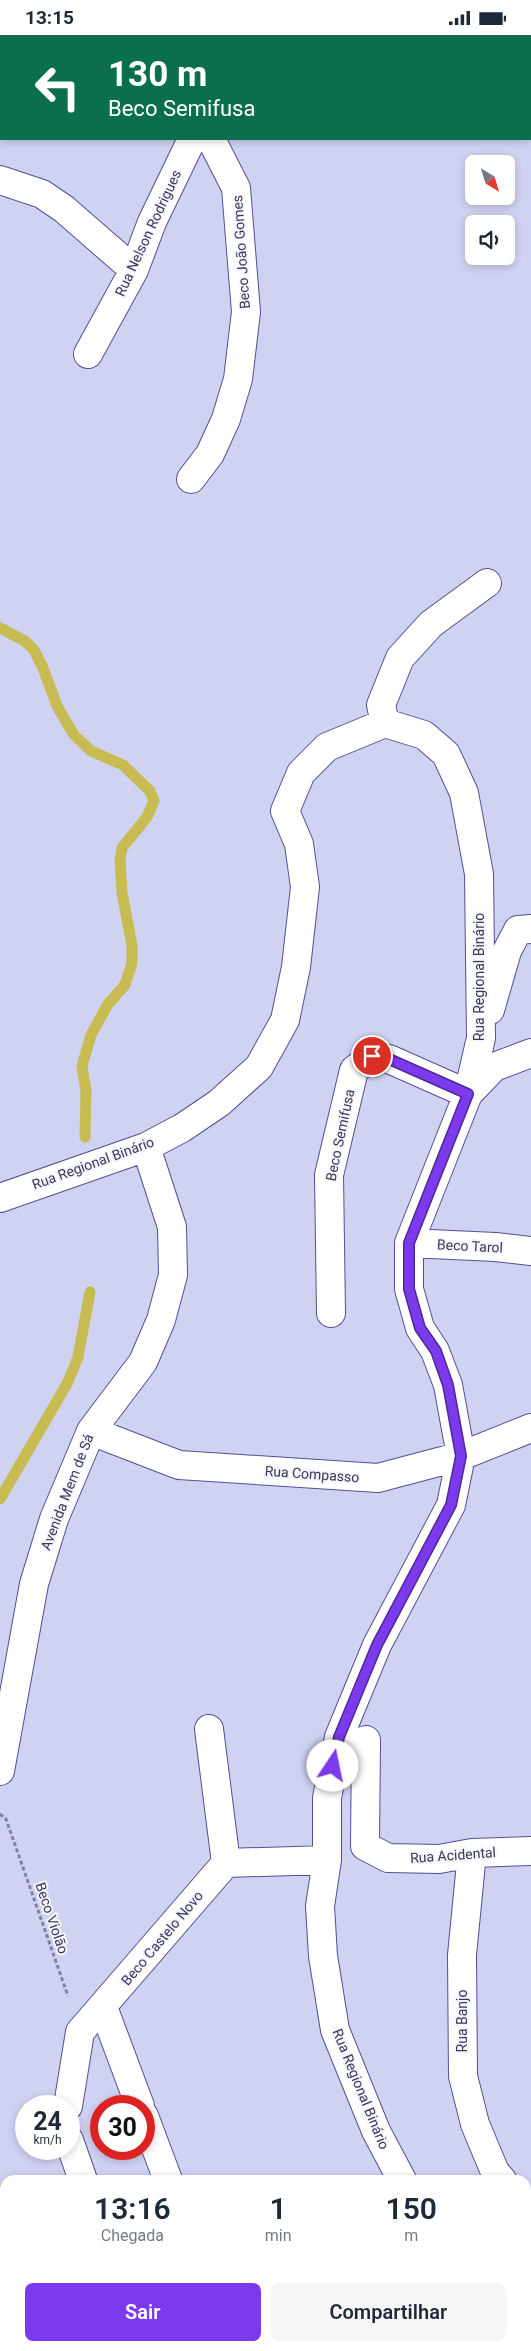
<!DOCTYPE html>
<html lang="pt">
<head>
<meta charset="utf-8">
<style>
	:root { --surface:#fff; --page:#f6f6f7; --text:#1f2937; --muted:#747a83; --accent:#7c3aed }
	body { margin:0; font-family:Roboto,sans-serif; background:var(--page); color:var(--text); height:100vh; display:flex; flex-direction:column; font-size:19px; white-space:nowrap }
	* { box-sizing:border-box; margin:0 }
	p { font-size:16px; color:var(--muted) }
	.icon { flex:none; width:28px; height:28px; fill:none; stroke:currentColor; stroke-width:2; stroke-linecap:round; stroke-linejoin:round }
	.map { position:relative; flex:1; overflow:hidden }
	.side { position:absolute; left:0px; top:2140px; width:531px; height:176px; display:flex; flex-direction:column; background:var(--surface); border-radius:15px 15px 0 0; box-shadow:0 2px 8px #0003 }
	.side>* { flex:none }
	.top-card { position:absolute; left:0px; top:0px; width:531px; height:105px; box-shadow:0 2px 8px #0003; background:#0b6e4f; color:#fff; overflow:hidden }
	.needle { width:32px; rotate:142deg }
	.controls { position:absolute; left:465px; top:120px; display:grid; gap:10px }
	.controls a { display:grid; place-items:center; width:50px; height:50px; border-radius:8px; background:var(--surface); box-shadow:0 2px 8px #0003; font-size:25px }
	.speed { position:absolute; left:15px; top:2060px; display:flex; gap:10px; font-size:25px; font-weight:700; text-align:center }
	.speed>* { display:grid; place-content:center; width:65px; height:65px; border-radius:50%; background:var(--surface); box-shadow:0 2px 8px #0003; line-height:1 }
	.speed small { font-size:12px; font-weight:400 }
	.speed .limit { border:8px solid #d22; background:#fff; color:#111 }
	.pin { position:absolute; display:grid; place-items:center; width:42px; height:42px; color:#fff; margin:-21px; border:2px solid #fff; border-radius:50%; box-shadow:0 1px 5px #0007 }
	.me { position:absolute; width:55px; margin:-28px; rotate:11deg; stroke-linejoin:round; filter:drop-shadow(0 0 4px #0008) }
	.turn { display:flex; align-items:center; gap:18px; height:105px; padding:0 25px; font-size:22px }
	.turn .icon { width:65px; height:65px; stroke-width:2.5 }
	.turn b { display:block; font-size:35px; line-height:42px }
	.eta { display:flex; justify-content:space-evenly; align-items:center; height:85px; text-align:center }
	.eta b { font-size:30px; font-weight:600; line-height:35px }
	.action { display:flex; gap:10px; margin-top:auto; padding:10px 25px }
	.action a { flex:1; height:58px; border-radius:8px; background:var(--accent); color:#fff; font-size:20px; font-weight:600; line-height:58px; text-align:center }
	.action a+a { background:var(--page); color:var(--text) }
	.status { display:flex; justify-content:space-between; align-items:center; height:35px; padding:0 25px; background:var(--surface); direction:ltr }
	.status svg { height:14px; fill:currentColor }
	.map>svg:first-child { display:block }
</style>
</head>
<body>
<div class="status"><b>13:15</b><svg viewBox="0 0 49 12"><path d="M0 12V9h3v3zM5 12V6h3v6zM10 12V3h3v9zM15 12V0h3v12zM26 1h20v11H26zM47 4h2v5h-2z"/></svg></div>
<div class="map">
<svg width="531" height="2316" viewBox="0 0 531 2316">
	<rect width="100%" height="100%" fill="#d0d2f2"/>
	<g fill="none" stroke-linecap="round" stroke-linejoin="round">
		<path stroke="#c7bb51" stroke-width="11" d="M 0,593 L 25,606 L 34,615 L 43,633 L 57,671 L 74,700 L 91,716 L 123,730 L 150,756 L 154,766 L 147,782 L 122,813 L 120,824 L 122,858 L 132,910 L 132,928 L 125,950 L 108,969 L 91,1000 L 82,1031 L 86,1056 L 85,1102
			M 0,1464 L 68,1347 L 78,1322 L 90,1257"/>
		<g stroke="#525095" stroke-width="30">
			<path id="minor" d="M 134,0 L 138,1
				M 222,0 L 226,1
				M 465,0 L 467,1
				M 162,1 L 162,0
				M 292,1 L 294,0
				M 530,7 L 531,7
				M 0,145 L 42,159 L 64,174 L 134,235
				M 88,319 L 134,235 L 152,187 L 192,104
				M 191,444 L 210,419 L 226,384 L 238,344 L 246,277 L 236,153 L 211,104
				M 385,688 L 381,670 L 400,623 L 431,589 L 487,548
				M 490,975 L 507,916 L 518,895 L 531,894
				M 0,1163 L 146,1112 L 182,1093 L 219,1068 L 259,1032 L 285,985 L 296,932 L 305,852 L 299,809 L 285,776 L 301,738 L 327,712 L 385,688 L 424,700 L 446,719 L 464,758 L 479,839 L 481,1003 L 468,1059 L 409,1208 L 409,1254 L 420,1293 L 435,1316 L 448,1350 L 461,1421 L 451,1470 L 377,1610 L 339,1702 L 327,1763 L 327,1825 L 320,1871 L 323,1921 L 335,1995 L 376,2096 L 402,2145
				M 409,1208 L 495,1212 L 531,1216
				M 331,1278 L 329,1140 L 354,1035 L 372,1021 L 389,1024 L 468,1059 L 494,1032 L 531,1018
				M 91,1396 L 179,1430 L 378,1443 L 461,1421 L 531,1393
				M 209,1694 L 226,1828
				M 336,1716 L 366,1705 L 365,1811 L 388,1823 L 439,1824 L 472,1818 L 531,1816
				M 0,1736 L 34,1549 L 54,1484 L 91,1396 L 143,1327 L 161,1285 L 173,1240 L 172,1192 L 146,1112
				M 472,1818 L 462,1920 L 463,2041 L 475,2089 L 495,2137 L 502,2145
				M 103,1972 L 140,2071
				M 68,2071 L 80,1997 L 226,1828 L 327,1825
				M 144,2081 L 168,2145
				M 69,2105 L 83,2145
				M 526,2170 L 531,2176
				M 526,2295 L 531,2298
				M 166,2311 L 169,2316
				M 248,2316 L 251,2311"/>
		</g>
		<path stroke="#8182a2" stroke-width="3" stroke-dasharray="4 2.5" stroke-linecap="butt" d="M 0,1779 L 6,1784 L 68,1961"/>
		<use href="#minor" stroke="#fff" stroke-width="28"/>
	</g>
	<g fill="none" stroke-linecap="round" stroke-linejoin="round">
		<g stroke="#51269a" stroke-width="12">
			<path id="route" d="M 333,1731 L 339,1702 L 377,1610 L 451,1470 L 461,1421 L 448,1350 L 436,1316 L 420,1293 L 409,1254 L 409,1208 L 468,1059 L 389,1024 L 372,1021"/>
		</g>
		<use href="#route" stroke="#7c3aed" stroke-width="9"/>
	</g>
	<g text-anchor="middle" stroke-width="4" stroke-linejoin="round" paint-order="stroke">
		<g font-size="14" fill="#383858" stroke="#f4f5fd">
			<text transform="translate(148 198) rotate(-65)" y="5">Rua Nelson Rodrigues</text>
			<text transform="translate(241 217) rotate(-94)" y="5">Beco João Gomes</text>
			<text transform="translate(479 942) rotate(-90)" y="5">Rua Regional Binário</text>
			<text transform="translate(340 1100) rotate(-78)" y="5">Beco Semifusa</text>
			<text transform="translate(93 1128) rotate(-20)" y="5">Rua Regional Binário</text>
			<text transform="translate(470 1211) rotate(3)" y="5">Beco Tarol</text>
			<text transform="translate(312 1439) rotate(4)" y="5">Rua Compasso</text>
			<text transform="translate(67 1457) rotate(-69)" y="5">Avenida Mem de Sá</text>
			<text transform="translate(453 1820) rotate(-4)" y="5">Rua Acidental</text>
			<text transform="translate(52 1883) rotate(71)" y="5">Beco Violão</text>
			<text transform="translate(162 1903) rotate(-50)" y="5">Beco Castelo Novo</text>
			<text transform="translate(462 1986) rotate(-90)" y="5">Rua Banjo</text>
			<text transform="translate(361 2054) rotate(68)" y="5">Rua Regional Binário</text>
		</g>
	</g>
</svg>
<div class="controls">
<a><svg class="needle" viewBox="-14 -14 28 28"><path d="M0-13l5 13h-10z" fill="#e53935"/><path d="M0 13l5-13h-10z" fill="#747a83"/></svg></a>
<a><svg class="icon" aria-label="sound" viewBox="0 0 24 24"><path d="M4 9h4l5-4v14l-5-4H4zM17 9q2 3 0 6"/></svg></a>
</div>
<div class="speed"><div>24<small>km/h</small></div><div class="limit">30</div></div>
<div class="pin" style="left:372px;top:1021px;background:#d93025"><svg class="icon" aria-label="arrive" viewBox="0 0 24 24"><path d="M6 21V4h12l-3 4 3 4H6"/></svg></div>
<svg class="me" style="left:333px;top:1731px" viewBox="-20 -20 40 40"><circle r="19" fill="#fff"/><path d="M0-13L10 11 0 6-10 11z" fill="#7c3aed"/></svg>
<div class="top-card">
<div class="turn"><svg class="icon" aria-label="left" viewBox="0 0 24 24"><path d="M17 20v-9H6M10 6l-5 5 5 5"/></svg><div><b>130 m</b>Beco Semifusa</div></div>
</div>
<section class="side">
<div class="eta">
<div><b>13:16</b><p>Chegada</p></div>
<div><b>1</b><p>min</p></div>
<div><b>150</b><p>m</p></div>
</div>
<div class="action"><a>Sair</a><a>Compartilhar</a></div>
</section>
</div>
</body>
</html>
